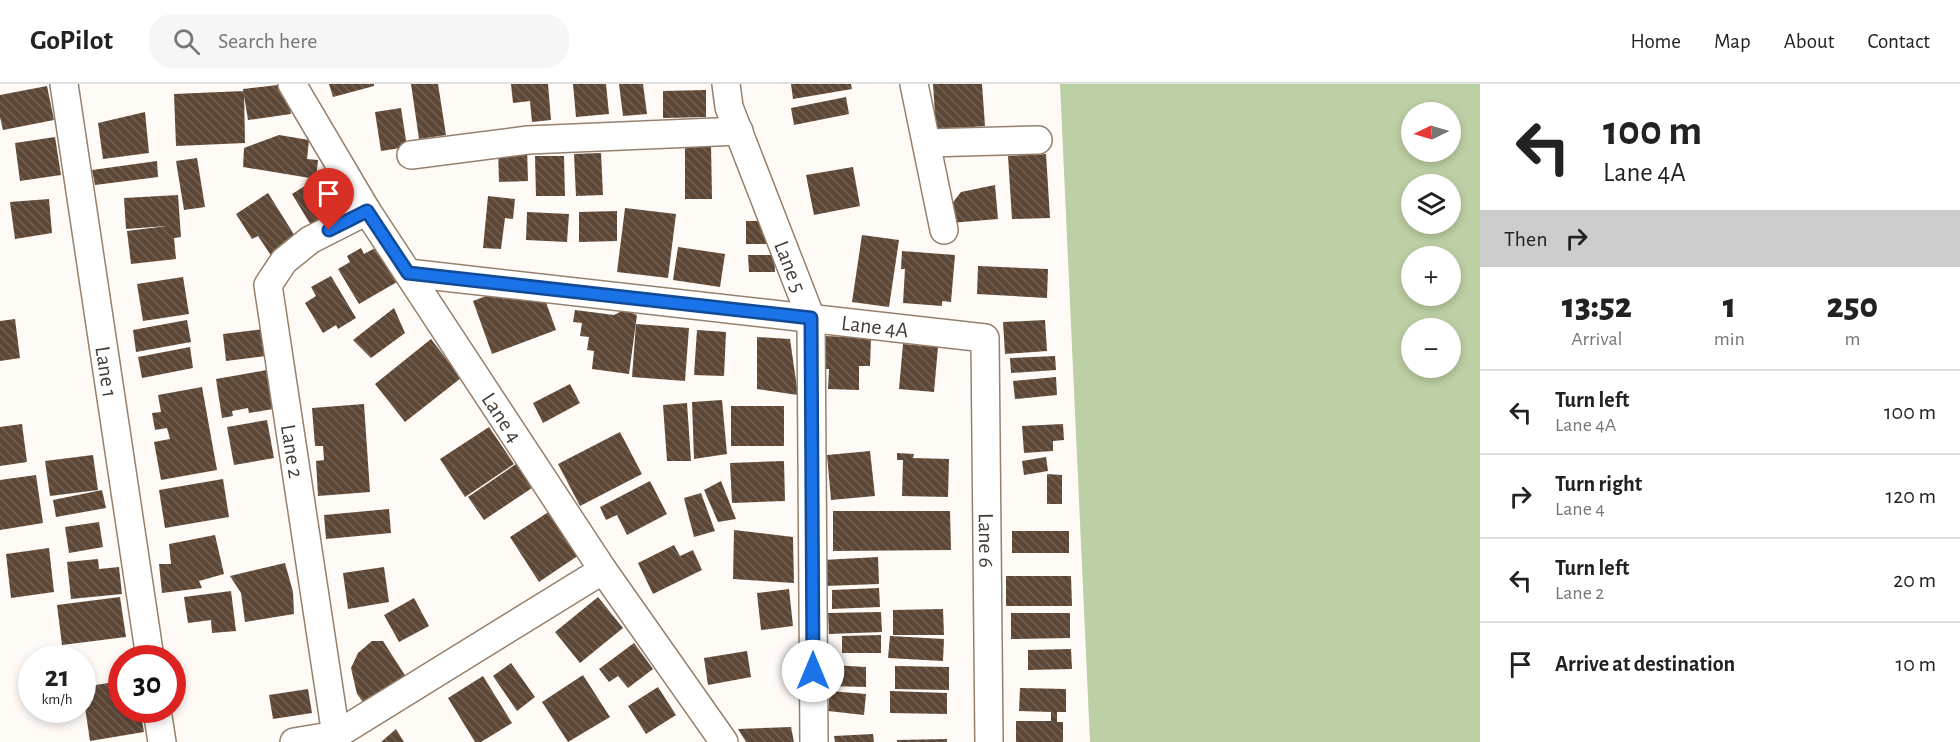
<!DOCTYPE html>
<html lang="en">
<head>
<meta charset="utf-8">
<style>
	:root { --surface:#fff; --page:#f6f6f6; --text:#222; --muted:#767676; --line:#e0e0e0 }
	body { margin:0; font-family:"Alegreya Sans",sans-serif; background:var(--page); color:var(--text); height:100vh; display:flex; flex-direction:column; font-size:22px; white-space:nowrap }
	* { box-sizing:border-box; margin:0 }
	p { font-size:20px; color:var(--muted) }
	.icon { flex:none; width:33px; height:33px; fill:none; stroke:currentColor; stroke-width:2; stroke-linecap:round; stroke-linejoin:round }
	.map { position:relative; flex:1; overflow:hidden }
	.side { display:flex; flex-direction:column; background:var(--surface); width:480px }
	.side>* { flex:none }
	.top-card { background:#fff; color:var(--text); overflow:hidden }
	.needle { width:39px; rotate:265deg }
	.tools { position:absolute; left:1401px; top:18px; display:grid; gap:12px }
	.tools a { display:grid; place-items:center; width:60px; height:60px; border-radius:50%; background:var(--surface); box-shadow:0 3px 9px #0003; font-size:30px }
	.speed { position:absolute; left:18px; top:561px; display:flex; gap:12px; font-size:30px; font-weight:700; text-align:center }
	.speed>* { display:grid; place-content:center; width:78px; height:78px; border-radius:50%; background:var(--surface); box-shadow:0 3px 9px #0003; line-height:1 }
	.speed small { font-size:15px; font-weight:400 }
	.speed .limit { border:9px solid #d22; background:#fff; color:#111 }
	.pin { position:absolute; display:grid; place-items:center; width:51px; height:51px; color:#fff; margin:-62px -26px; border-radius:50% 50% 50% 0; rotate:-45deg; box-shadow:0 0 6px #0007 }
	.pin .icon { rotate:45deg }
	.me { position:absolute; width:66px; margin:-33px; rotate:0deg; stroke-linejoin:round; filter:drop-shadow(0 0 4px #0008) }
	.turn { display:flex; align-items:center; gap:21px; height:126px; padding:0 24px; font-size:27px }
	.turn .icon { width:78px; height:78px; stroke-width:2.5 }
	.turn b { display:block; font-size:42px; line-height:51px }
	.then { display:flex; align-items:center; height:57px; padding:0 24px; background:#0003; gap:12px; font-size:22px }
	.eta { display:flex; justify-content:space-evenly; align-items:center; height:102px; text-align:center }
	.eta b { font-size:36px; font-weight:800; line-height:42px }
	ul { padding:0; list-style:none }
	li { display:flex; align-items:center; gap:18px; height:84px; padding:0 24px; border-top:2px solid var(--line) }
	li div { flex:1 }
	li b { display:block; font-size:22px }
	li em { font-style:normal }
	header { display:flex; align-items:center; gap:36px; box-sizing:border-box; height:84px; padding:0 30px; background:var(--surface); border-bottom:2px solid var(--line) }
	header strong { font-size:28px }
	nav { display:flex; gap:33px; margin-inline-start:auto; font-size:21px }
	.search { width:420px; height:54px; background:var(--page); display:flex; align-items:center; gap:15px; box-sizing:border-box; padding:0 21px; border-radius:24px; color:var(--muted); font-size:22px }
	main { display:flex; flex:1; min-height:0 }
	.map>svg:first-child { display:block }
</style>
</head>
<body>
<header>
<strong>GoPilot</strong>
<div class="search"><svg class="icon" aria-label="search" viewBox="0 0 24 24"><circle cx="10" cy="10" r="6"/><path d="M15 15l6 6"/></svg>Search here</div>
<nav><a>Home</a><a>Map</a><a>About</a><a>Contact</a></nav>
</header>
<main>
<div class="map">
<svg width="1480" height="658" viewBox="0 0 1480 658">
	<defs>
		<pattern id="building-back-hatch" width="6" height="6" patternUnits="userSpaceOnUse" patternTransform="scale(1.5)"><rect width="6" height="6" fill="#5d4837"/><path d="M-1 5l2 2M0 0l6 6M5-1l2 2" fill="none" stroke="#726153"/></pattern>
	</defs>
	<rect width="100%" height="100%" fill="#fffaf6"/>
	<path fill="#bdcfa4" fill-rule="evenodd" d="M 1060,0 L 1480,0 L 1480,658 L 1090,658 ZM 1412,28 L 1450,28 L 1450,68 L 1412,68 ZM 1412,100 L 1450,100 L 1450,140 L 1412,140 ZM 1412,172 L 1450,172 L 1450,212 L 1412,212 ZM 1412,244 L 1450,244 L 1450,284 L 1412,284 Z"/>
	<path fill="url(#building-back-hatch)" d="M 287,0 L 291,30 L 248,36 L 243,5 Z
		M 329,0 L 374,0 L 374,2 L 333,13 Z
		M 411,0 L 438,0 L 446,51 L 419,55 Z
		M 511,0 L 548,0 L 551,36 L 532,38 L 530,17 L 513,19 Z
		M 573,0 L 606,0 L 609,30 L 576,33 Z
		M 619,0 L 643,0 L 647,30 L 623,32 Z
		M 791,0 L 851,0 L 852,5 L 793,15 Z
		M 933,0 L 982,0 L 985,42 L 936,46 Z
		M 47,2 L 54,36 L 3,46 L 0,33 L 0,11 Z
		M 706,6 L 706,33 L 663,34 L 663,7 Z
		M 244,7 L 245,59 L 176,62 L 174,10 Z
		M 846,13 L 849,30 L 794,41 L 791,24 Z
		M 401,24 L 407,63 L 381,67 L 375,28 Z
		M 145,28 L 149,69 L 103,75 L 98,39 Z
		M 279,51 L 309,56 L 307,75 L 318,76 L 316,95 L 243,83 L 244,64 Z
		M 55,53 L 61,91 L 20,97 L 15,59 Z
		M 711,60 L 712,115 L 685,115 L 685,61 Z
		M 527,63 L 528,97 L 499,98 L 498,64 Z
		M 601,69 L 603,111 L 576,112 L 574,70 Z
		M 1046,70 L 1050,134 L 1012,135 L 1008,72 Z
		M 535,72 L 564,72 L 565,112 L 536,112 Z
		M 197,74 L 205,123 L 184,126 L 176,77 Z
		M 157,77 L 158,93 L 95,101 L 92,86 Z
		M 853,83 L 860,122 L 814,131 L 806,91 Z
		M 316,95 L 336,129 L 312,143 L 292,110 Z
		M 995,101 L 998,135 L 950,139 L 950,122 L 961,108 Z
		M 268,109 L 300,160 L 274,176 L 258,152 L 252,155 L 236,130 Z
		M 178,111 L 181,153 L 174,154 L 176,175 L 131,180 L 127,147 L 167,142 L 126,145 L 124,114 Z
		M 488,112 L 515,115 L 513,135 L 505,134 L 501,165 L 483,164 Z
		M 49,115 L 52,149 L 15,155 L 10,118 Z
		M 625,124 L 676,130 L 668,194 L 617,188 Z
		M 617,127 L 617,157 L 579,158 L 579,128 Z
		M 527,128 L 569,130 L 567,158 L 526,156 Z
		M 746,137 L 771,137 L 771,160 L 746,160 Z
		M 862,151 L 899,156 L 889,223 L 852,218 Z
		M 377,163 L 397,198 L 359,220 L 338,185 L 350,178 L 347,172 L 361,164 L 364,170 Z
		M 678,163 L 725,170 L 720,203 L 673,196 Z
		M 902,167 L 955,171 L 951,218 L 942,217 L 942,222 L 903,219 L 905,185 L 901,185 Z
		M 748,171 L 774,171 L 775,188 L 749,188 Z
		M 978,182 L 1048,185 L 1047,214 L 977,210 Z
		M 331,192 L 356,234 L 338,245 L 336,241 L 323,249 L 305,219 L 316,212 L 311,203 Z
		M 183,193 L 189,230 L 143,237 L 137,200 Z
		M 542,207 L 556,246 L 492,270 L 473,217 L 494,209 Z
		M 394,224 L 405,249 L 371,274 L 353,256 Z
		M 575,226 L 614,231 L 624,226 L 637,231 L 629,290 L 592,285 L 594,267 L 587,266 L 589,253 L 580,252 L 582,239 L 573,238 Z
		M 15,235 L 20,274 L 0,277 L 0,237 Z
		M 187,236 L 191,258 L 136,268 L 133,246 Z
		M 1045,236 L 1047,267 L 1005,270 L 1003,238 Z
		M 636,240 L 689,244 L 685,297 L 632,293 Z
		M 263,245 L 266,272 L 226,277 L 223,250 Z
		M 697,246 L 726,248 L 724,292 L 694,291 Z
		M 825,252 L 871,254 L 870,282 L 859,282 L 859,306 L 828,305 L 829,285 L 824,285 Z
		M 757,253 L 790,255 L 798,311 L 757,305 Z
		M 431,255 L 461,294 L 405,338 L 375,300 Z
		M 903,260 L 938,263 L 934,308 L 899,305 Z
		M 190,263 L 193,284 L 142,294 L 138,273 Z
		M 1055,272 L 1056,286 L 1011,289 L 1010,274 Z
		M 267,286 L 273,325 L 249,329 L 248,324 L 232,327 L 233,332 L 222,334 L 216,295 Z
		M 1056,293 L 1057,311 L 1015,315 L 1013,297 Z
		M 570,300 L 580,319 L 543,339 L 533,319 Z
		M 202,303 L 217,386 L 161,396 L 154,358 L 170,355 L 167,344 L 155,346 L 152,329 L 161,328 L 158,311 Z
		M 722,316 L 727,370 L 694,375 L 692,318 Z
		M 687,319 L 691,377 L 667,377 L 663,321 Z
		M 364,320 L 370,408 L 318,412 L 316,377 L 324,376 L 323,362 L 315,362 L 312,324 Z
		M 731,322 L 784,322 L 784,362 L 731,362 Z
		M 267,336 L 274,374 L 234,381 L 227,343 Z
		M 22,340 L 27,378 L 0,382 L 0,343 Z
		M 1063,340 L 1064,356 L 1053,357 L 1053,367 L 1024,369 L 1022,342 Z
		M 489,343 L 514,380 L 465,413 L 440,375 Z
		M 620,348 L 642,390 L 580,422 L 558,380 Z
		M 870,367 L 875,412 L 831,416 L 827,371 Z
		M 897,369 L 914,370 L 913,374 L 949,375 L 948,413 L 902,412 L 903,376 L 897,376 Z
		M 93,371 L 98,406 L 50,412 L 45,377 Z
		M 1046,373 L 1048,387 L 1024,391 L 1022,377 Z
		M 784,377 L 785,417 L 732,419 L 730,379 Z
		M 516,380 L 532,404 L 484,436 L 468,413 Z
		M 1047,390 L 1062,391 L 1062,420 L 1047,420 Z
		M 36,391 L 43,439 L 0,446 L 0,396 Z
		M 223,395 L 229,433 L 165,444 L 159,406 Z
		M 650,397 L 667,430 L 627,451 L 617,431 L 606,436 L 600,423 Z
		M 721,397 L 736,435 L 718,438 L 704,406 Z
		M 102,406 L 106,424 L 56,433 L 53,416 Z
		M 701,409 L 715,447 L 694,453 L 684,414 Z
		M 389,425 L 391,449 L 326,455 L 324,431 Z
		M 550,427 L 579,471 L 539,498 L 510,453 Z
		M 833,427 L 950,427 L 951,466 L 833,467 Z
		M 99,438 L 103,463 L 69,469 L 65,443 Z
		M 734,446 L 793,453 L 794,499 L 733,495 Z
		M 1012,447 L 1069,447 L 1069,469 L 1012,469 Z
		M 215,451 L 224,490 L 199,497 L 202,504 L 162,509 L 159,480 L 171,480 L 169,460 Z
		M 674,461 L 680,472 L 693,466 L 702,486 L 653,510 L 638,479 Z
		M 49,464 L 54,508 L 11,514 L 6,470 Z
		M 878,473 L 879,500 L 824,502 L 823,476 Z
		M 98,475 L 99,485 L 119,483 L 122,510 L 71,515 L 67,478 Z
		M 285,479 L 293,508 L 294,530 L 245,538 L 241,509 L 230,492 Z
		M 384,483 L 389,518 L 348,525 L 343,489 Z
		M 1006,492 L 1071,492 L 1072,522 L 1006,522 Z
		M 879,504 L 880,523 L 832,525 L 832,506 Z
		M 789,505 L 793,542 L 761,546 L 757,509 Z
		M 231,507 L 236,547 L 212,549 L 211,536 L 188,539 L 184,513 Z
		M 120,513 L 126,553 L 62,561 L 57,521 Z
		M 598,513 L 623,544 L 580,579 L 555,548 Z
		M 414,514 L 429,542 L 399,558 L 384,531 Z
		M 943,525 L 944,551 L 893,551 L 893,526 Z
		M 881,528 L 882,548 L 829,550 L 828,529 Z
		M 1011,529 L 1070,529 L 1070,554 L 1011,555 Z
		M 881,551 L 881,569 L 842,569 L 842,552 Z
		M 890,552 L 944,555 L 943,577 L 888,574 Z
		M 372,557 L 383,557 L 408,596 L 367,623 L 357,610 L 351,584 L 358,569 Z
		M 634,559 L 653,585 L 628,604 L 618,592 L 609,598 L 599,585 Z
		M 1071,565 L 1072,585 L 1028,586 L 1028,566 Z
		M 747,567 L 751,593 L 708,601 L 704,574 Z
		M 511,579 L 535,613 L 517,627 L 493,592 Z
		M 831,581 L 866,583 L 866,603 L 830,602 Z
		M 895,582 L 949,583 L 949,606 L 895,605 Z
		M 583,591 L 610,633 L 568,658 L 542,618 Z
		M 483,592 L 512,639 L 481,658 L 475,658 L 448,614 Z
		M 122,597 L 122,626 L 140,626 L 144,648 L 90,657 L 82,603 Z
		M 658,603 L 676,631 L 646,650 L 628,622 Z
		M 1020,604 L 1066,605 L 1066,628 L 1057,628 L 1057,638 L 1063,638 L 1063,658 L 1016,658 L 1016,637 L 1051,637 L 1051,628 L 1019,627 Z
		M 308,605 L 312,629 L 273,635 L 269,611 Z
		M 830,607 L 866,610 L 864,631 L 828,627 Z
		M 890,607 L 947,609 L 947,630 L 890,629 Z
		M 791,643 L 794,658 L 746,658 L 738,645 Z
		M 396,645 L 404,658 L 381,658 Z
		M 873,650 L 874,658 L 835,658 L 834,652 Z
		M 947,655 L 947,658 L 897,658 L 897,656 Z"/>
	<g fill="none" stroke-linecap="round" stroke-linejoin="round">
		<g stroke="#96806d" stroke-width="30">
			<g id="minor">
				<path id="s1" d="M 64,0 L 150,574"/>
				<path id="s2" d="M 292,0 L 367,127 L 603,486 L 724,658"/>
				<path id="s3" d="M 726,0 L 729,23 L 811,234 L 814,658"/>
				<path d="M 914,0 L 944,146"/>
				<path d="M 927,59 L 1038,56"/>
				<path d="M 411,71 L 528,56 L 739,47"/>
				<path id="s4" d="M 408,189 L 985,254 L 989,658"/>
				<path d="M 157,626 L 162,658"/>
				<path d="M 294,658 L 336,651 L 603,486"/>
				<path d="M 337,658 L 268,201 L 284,177 L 310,156 L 367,127"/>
			</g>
		</g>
		<use href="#minor" stroke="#fff" stroke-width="27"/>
	</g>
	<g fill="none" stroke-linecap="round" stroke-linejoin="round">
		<g stroke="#114b97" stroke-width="15">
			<path id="route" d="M 329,146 L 367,127 L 408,189 L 811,234 L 813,587"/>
		</g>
		<use href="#route" stroke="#1a73e8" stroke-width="10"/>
	</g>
	<g text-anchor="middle" stroke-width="6" stroke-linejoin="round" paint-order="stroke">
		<g font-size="22" fill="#453b33" stroke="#fff">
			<text dy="8" stroke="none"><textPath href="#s3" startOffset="194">Lane 5</textPath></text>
			<text dy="8" stroke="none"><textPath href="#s4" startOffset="470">Lane 4A</textPath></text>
			<text dy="8" stroke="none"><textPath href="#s1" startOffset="291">Lane 1</textPath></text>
			<text dy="8" stroke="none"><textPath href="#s2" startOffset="394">Lane 4</textPath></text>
			<text transform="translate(293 367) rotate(81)" y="8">Lane 2</text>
			<text dy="8" stroke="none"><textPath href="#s4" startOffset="783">Lane 6</textPath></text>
		</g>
	</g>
</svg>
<div class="tools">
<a><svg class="needle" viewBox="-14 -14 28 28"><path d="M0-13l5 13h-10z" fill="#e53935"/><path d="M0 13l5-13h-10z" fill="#767676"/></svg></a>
<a><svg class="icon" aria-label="layers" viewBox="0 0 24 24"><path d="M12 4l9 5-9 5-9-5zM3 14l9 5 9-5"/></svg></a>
<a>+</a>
<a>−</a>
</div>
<div class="speed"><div>21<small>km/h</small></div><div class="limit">30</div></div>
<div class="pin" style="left:329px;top:146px;background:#d93025"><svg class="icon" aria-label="arrive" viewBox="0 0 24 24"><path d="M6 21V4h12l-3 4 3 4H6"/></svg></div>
<svg class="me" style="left:813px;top:587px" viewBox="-20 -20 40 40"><circle r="19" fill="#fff"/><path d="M0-13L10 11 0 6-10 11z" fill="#1a73e8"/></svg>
</div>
<section class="side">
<div class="top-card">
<div class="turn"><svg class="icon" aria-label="left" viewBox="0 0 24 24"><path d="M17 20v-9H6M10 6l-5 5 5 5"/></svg><div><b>100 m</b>Lane 4A</div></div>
<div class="then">Then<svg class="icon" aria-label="right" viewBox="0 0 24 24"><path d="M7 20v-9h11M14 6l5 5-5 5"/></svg></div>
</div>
<div class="eta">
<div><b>13:52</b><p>Arrival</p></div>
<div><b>1</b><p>min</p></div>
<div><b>250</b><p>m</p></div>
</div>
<ul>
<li><svg class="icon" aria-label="left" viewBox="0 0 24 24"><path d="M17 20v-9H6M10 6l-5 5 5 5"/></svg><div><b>Turn left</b><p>Lane 4A</p></div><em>100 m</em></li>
<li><svg class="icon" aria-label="right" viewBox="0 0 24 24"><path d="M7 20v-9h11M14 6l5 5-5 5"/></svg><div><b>Turn right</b><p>Lane 4</p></div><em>120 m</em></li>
<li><svg class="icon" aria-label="left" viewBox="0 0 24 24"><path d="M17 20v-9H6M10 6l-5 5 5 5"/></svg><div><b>Turn left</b><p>Lane 2</p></div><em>20 m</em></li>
<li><svg class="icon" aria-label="arrive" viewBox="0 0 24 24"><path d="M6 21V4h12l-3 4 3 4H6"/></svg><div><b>Arrive at destination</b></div><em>10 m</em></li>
</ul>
</section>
</main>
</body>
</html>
